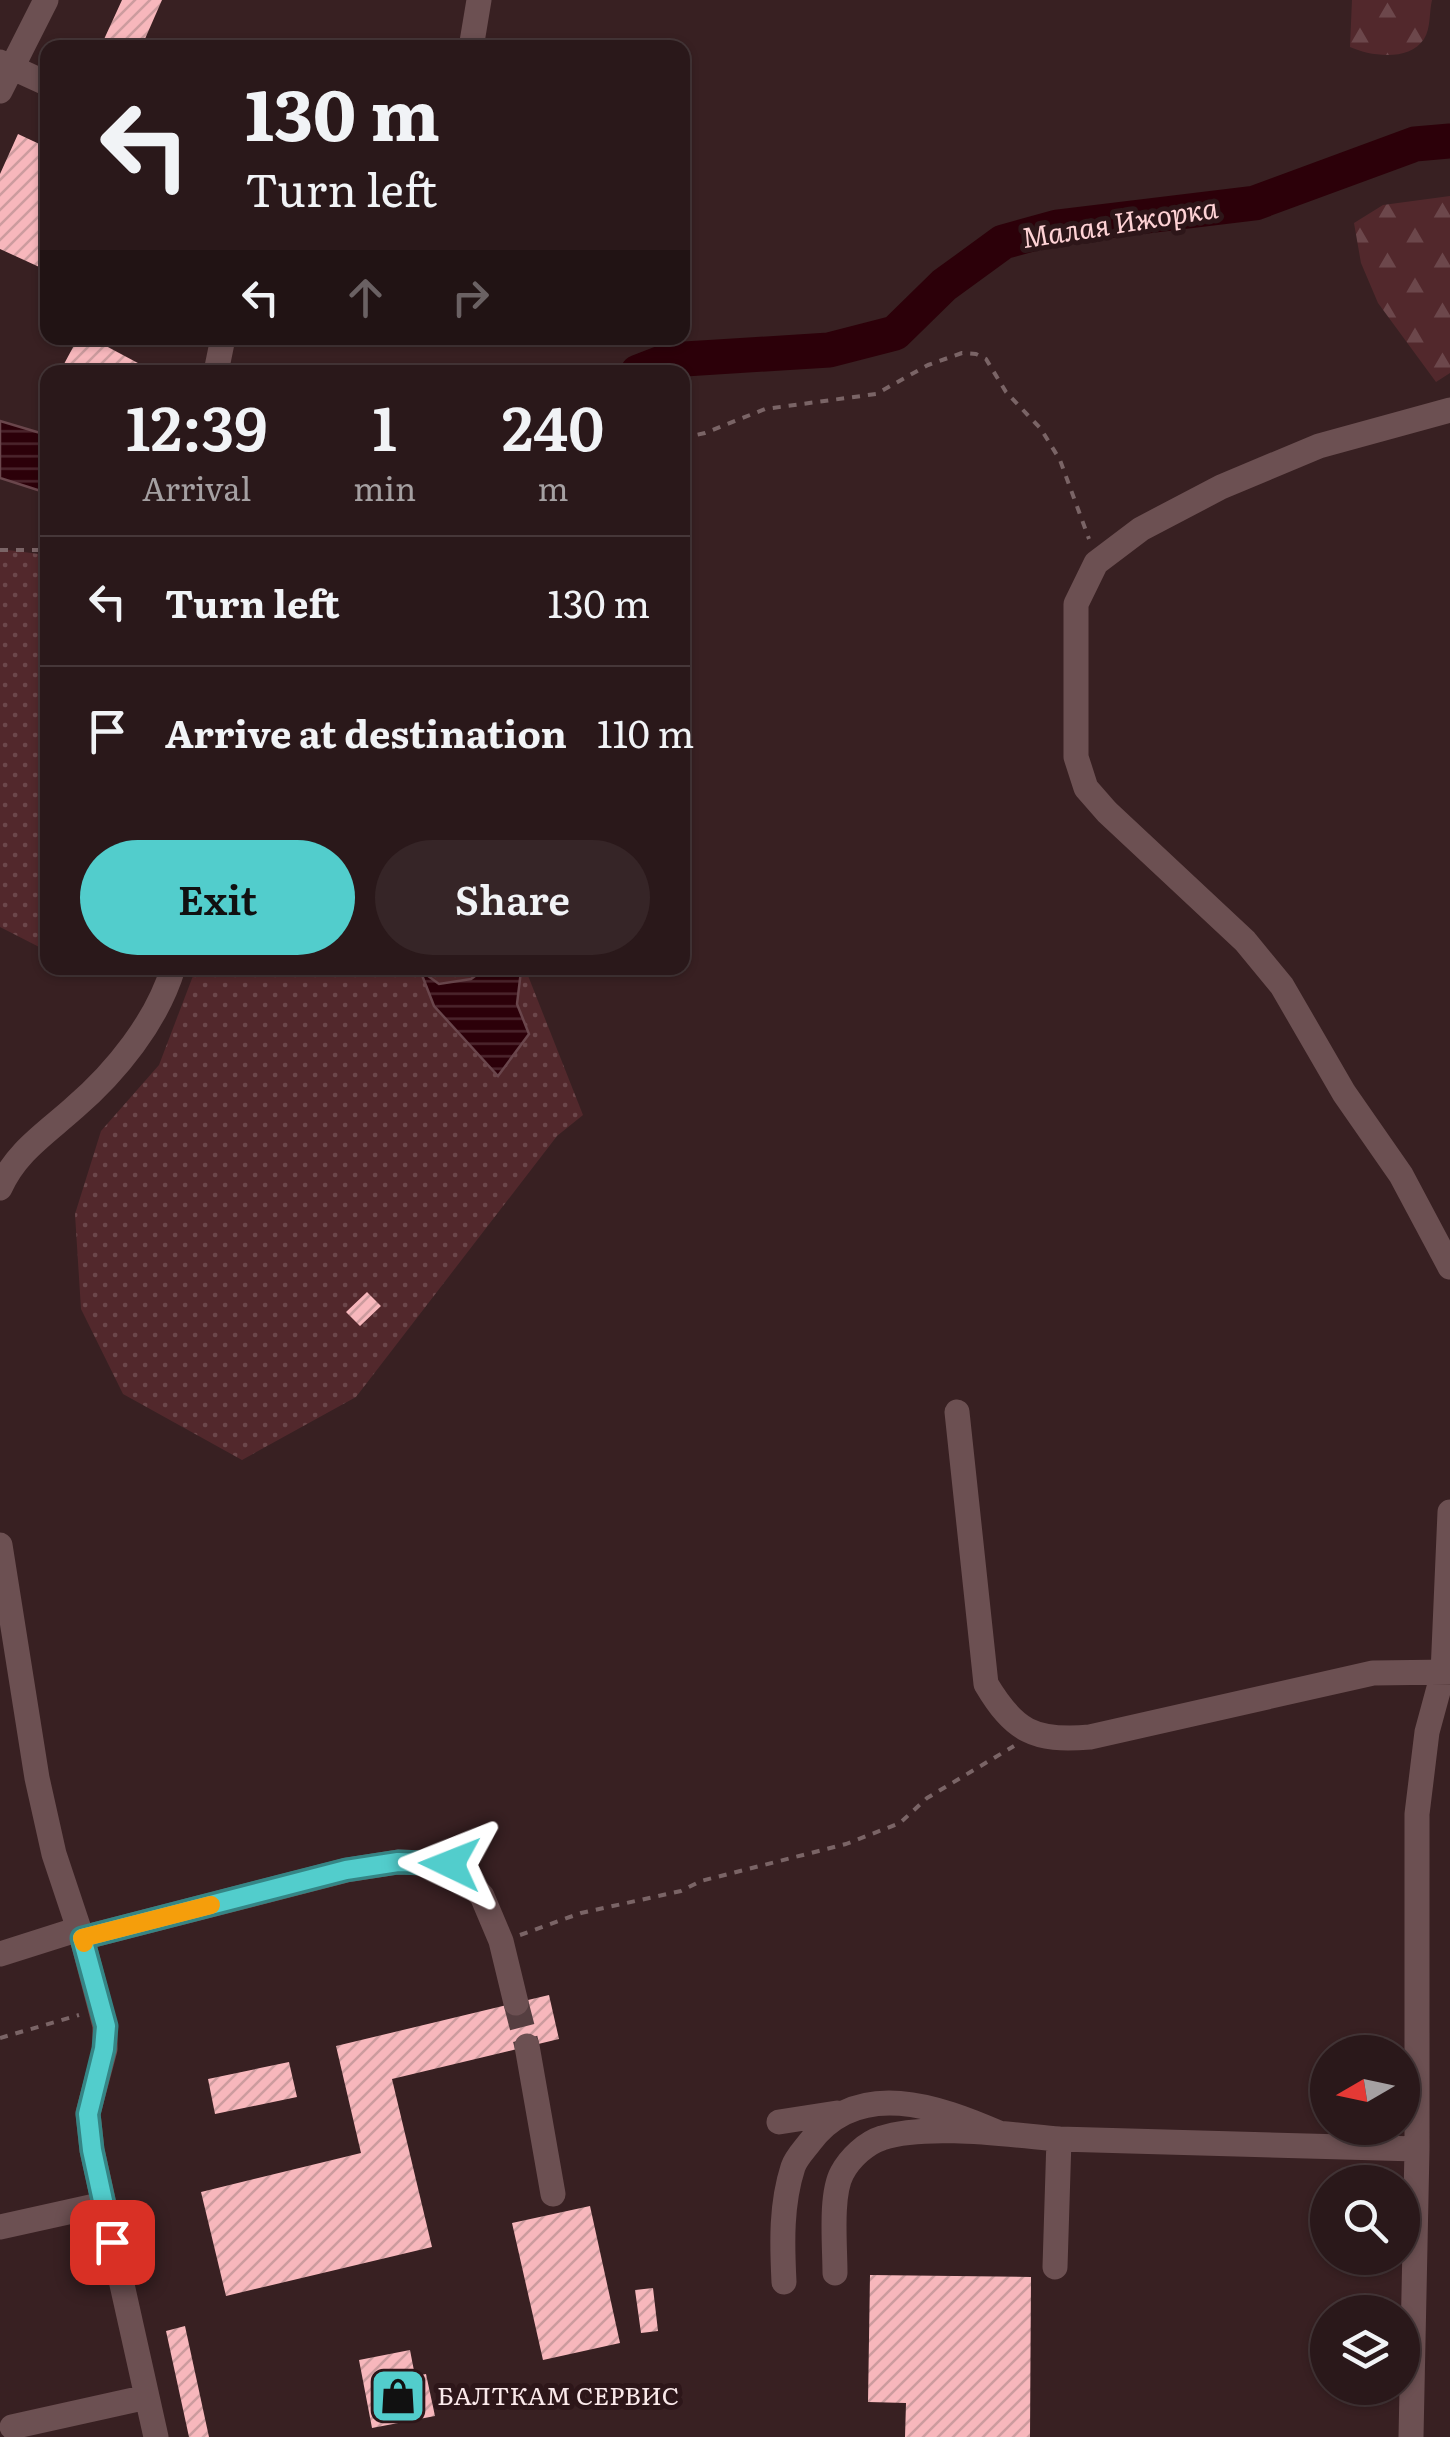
<!DOCTYPE html>
<html lang="en">
<head>
<meta charset="utf-8">
<style>
	:root { --surface:#2a181a; --page:#362527; --text:#f1f3f6; --muted:#a5a0a2; --line:#463739; --accent:#52cdcc }
	body { margin:0; font-family:Literata,serif; background:var(--page); color:var(--text); height:100vh; display:flex; flex-direction:column; font-size:38px; white-space:nowrap }
	* { box-sizing:border-box; margin:0 }
	p { font-size:32px; color:var(--muted) }
	.icon { flex:none; width:55px; height:55px; fill:none; stroke:currentColor; stroke-width:2; stroke-linecap:round; stroke-linejoin:round }
	.map { position:relative; flex:1; overflow:hidden }
	.panel { position:absolute; left:40px; top:365px; width:650px; height:610px; display:flex; flex-direction:column; background:var(--surface); border-radius:20px; box-shadow:0 2px 8px #0004,0 0 0 2px var(--line) }
	.panel>* { flex:none }
	.top-card { position:absolute; left:40px; top:40px; width:650px; height:305px; border-radius:20px; box-shadow:0 2px 8px #0004,0 0 0 2px var(--line); background:#2a181a; color:var(--text); overflow:hidden }
	.needle { width:65px; rotate:261deg }
	.fabs { position:absolute; left:1310px; top:2035px; display:grid; gap:20px }
	.fabs a { display:grid; place-items:center; width:110px; height:110px; border-radius:50%; background:var(--surface); box-shadow:0 2px 8px #0004,0 0 0 2px var(--line); font-size:50px }
	.pin { position:absolute; display:grid; place-items:center; width:85px; height:85px; color:#fff; margin:-42px; border-radius:20px; box-shadow:0 5px 15px #0006 }
	.me { position:absolute; width:110px; margin:-55px; rotate:272deg; stroke-linejoin:round; filter:drop-shadow(0 0 8px #0008) }
	.turn { display:flex; align-items:center; gap:35px; height:210px; padding:0 40px; font-size:45px }
	.turn .icon { width:130px; height:130px; stroke-width:2.5 }
	.turn b { display:block; font-size:70px; line-height:85px }
	.lanes { display:flex; align-items:center; height:95px; padding:0 40px; background:#0003; justify-content:center; gap:50px; direction:ltr }
	.lanes .off { opacity:.35 }
	.eta { display:flex; justify-content:space-evenly; align-items:center; height:170px; text-align:center }
	.eta b { font-size:60px; font-weight:600; line-height:70px }
	.cta { display:flex; gap:20px; margin-top:auto; padding:20px 40px }
	.cta a { flex:1; height:115px; border-radius:60px; background:var(--accent); color:#111; font-size:40px; font-weight:600; line-height:115px; text-align:center }
	.cta a+a { background:var(--page); color:var(--text) }
	ul { padding:0; list-style:none }
	li { display:flex; align-items:center; gap:30px; height:130px; padding:0 40px; border-top:2px solid var(--line) }
	li div { flex:1 }
	li b { display:block; font-size:38px }
	li em { font-style:normal }
	.map>svg:first-child { display:block }
</style>
</head>
<body>
<div class="map">
<svg width="1450" height="2437" viewBox="0 0 1450 2437">
	<defs>
		<pattern id="forest-firs" width="22" height="20" patternUnits="userSpaceOnUse" patternTransform="scale(2.5)"><rect width="22" height="20" fill="#52282c"/><path d="M5 1l3.5 6h-7zM16 11l3.5 6h-7z" fill="#6c474b"/></pattern>
		<pattern id="garden-dots" width="8" height="8" patternUnits="userSpaceOnUse" patternTransform="scale(2.5)"><rect width="8" height="8" fill="#52282c"/><path d="M2 2h.1M6 6h.1" fill="none" stroke="#6c474b" stroke-width="1.8" stroke-linecap="round"/></pattern>
		<pattern id="water-rules" width="6" height="5" patternUnits="userSpaceOnUse" patternTransform="scale(2.5)"><rect width="6" height="5" fill="#2c0009"/><path d="M0 2.5h6" fill="none" stroke="#4c252d"/></pattern>
		<pattern id="building-hatch" width="6" height="6" patternUnits="userSpaceOnUse" patternTransform="scale(2.5)"><rect width="6" height="6" fill="#f7b7bc"/><path d="M-1 1l2-2M0 6l6-6M5 7l2-2" fill="none" stroke="#cc9b9e"/></pattern>
	</defs>
	<rect width="100%" height="100%" fill="#382022"/>
	<path fill="url(#forest-firs)" d="M 1352,0 L 1432,0 C 1429,12 1431,28 1424,39 C 1409,62 1370,56 1350,47 Z
		M 1450,196 L 1450,373 L 1436,382 L 1378,303 L 1361,263 L 1354,223 L 1383,205 Z"/>
	<path fill="url(#garden-dots)" d="M 0,549 L 47,555 L 47,951 L 0,927 Z
		M 196,968 L 525,968 L 583,1115 L 557,1136 L 356,1397 L 242,1460 L 123,1394 L 81,1309 L 75,1214 L 101,1131 L 159,1065 Z"/>
	<path fill="url(#water-rules)" stroke="#6a464c" stroke-width="2.5" d="M 0,421 L 47,435 L 47,493 L 0,478 Z
		M 486,968 L 511,968 L 521,971 L 517,1004 L 529,1034 L 498,1076 L 434,1006 L 420,970 L 439,984 L 471,979 Z"/>
	<g fill="none" stroke-linecap="round" stroke-linejoin="round">
		<path stroke="#2c0009" stroke-width="35" d="M 638,372 L 669,360 L 829,350 L 895,333 L 944,285 L 1003,242 L 1057,227 L 1255,203 L 1415,144 L 1450,141"/>
	</g>
	<path fill="url(#building-hatch)" d="M 122,0 L 162,0 L 141,48 L 100,48 Z
		M 18,134 L 48,148 L 48,271 L 0,249 L 0,174 Z
		M 78,338 L 91,338 L 151,370 L 149,372 L 80,372 L 64,364 Z
		M 367,1292 L 381,1306 L 360,1326 L 346,1312 Z
		M 549,1995 L 559,2039 L 392,2079 L 432,2247 L 226,2296 L 201,2192 L 361,2153 L 336,2046 Z
		M 289,2062 L 297,2097 L 215,2114 L 208,2079 Z
		M 590,2206 L 620,2343 L 543,2360 L 512,2223 Z
		M 870,2275 L 1031,2277 L 1030,2437 L 905,2437 L 906,2403 L 868,2402 Z
		M 653,2288 L 658,2331 L 641,2333 L 635,2290 Z
		M 185,2326 L 209,2437 L 189,2437 L 166,2331 Z
		M 410,2350 L 415,2376 L 426,2374 L 435,2416 L 372,2428 L 359,2360 Z"/>
	<g fill="none" stroke-linecap="round" stroke-linejoin="round">
		<path stroke="#553e40" stroke-width="25" stroke-dasharray="25 12" stroke-linecap="butt" d="M 516,2003 L 527,2046"/>
		<path stroke="#7a6466" stroke-width="4" stroke-dasharray="8 8" stroke-linecap="butt" d="M 682,438 L 705,433 L 765,409 L 876,394 L 928,365 L 962,353 L 976,354 L 986,359 L 1006,392 L 1041,429 L 1060,460 L 1089,539
			M 0,550 L 48,550
			M 520,1935 L 581,1913 L 681,1891 L 701,1881 L 846,1844 L 900,1823 L 927,1798 L 1014,1746
			M 0,2038 L 79,2015"/>
		<path stroke="#6c5052" stroke-width="25" d="M 471,48 L 479,0
			M 0,62 L 48,84
			M 0,91 L 46,0
			M 216,372 L 223,338
			M 1450,410 L 1319,446 L 1221,487 L 1141,529 L 1096,563 L 1076,604 L 1076,757 L 1086,788 L 1107,812 L 1245,941 L 1282,986 L 1344,1093 L 1401,1175 L 1450,1267
			M 0,1188 C 16,1152 45,1134 74,1108 C 116,1072 157,1021 173,968
			M 957,1412 L 986,1684 C 1014,1731 1034,1742 1090,1737 L 1373,1673 L 1450,1672
			M 0,1545 L 37,1778 L 54,1854 L 82,1938 L 105,2026 L 105,2049 L 88,2113 L 92,2150 L 156,2437
			M 82,1938 L 347,1870 L 398,1862 L 451,1864 L 482,1896 L 501,1941 L 516,2003
			M 0,1954 L 79,1929
			M 527,2046 L 553,2194
			M 779,2122 L 837,2113
			M 0,2227 L 104,2204
			M 1055,2267 L 1059,2139 L 1417,2149
			M 835,2273 C 835,2246 830,2195 842,2173 C 850,2158 866,2143 882,2138 C 926,2123 1012,2135 1059,2139
			M 784,2282 C 782,2243 781,2204 793,2167 C 796,2158 804,2150 810,2142 C 858,2077 939,2107 999,2133
			M 12,2427 L 147,2397
			M 1411,2437 L 1417,2149 L 1417,1814 L 1427,1732 L 1443,1673 L 1450,1512"/>
	</g>
	<g fill="none" stroke-linecap="round" stroke-linejoin="round">
		<g stroke="#358585" stroke-width="25">
			<path id="route" d="M 112,2242 L 92,2150 L 88,2114 L 104,2049 L 106,2026 L 82,1938 L 346,1870 L 398,1862 L 450,1864"/>
		</g>
		<use href="#route" stroke="#52cdcc" stroke-width="18"/>
		<path stroke="#f59e0b" stroke-width="18" d="M 84,1943 L 82,1938 L 211,1905"/>
	</g>
	<defs>
		<g id="shop-square" transform="scale(2.875)"><rect x="-9" y="-9" width="18" height="18" rx="4" fill="#52cdcc" stroke="#2d1619"/><path d="M-5-2.5h2.3a2.7 3.5 0 0 1 5.4 0H5L5.5 6h-11ZM-1.5-2.5h3a1.5 2.3 0 0 0-3 0Z" fill="#111"/></g>
	</defs>
	<g fill-rule="evenodd">
		<use href="#shop-square" x="398" y="2396"/>
	</g>
	<g text-anchor="middle" stroke-width="10" stroke-linejoin="round" paint-order="stroke">
		<g font-size="25" fill="#fae9ea" stroke="#2d1619" text-anchor="start">
			<text x="437" y="2405">БАЛТКАМ СЕРВИС</text>
		</g>
		<g font-size="28" font-style="italic" fill="#fed2d5" stroke="#2d1619">
			<text transform="translate(1120 223) rotate(-9)" y="10">Малая Ижорка</text>
		</g>
	</g>
</svg>
<div class="fabs">
<a><svg class="needle" viewBox="-14 -14 28 28"><path d="M0-13l5 13h-10z" fill="#e53935"/><path d="M0 13l5-13h-10z" fill="#a5a0a2"/></svg></a>
<a><svg class="icon" aria-label="search" viewBox="0 0 24 24"><circle cx="10" cy="10" r="6"/><path d="M15 15l6 6"/></svg></a>
<a><svg class="icon" aria-label="layers" viewBox="0 0 24 24"><path d="M12 4l9 5-9 5-9-5zM3 14l9 5 9-5"/></svg></a>
</div>
<div class="pin" style="left:112px;top:2242px;background:#d93025"><svg class="icon" aria-label="arrive" viewBox="0 0 24 24"><path d="M6 21V4h12l-3 4 3 4H6"/></svg></div>
<svg class="me" style="left:450px;top:1864px" viewBox="-20 -20 40 40"><path d="M0-17L14 15 0 8-14 15z" fill="#52cdcc" stroke="#fff" stroke-width="4"/></svg>
<div class="top-card">
<div class="turn"><svg class="icon" aria-label="left" viewBox="0 0 24 24"><path d="M17 20v-9H6M10 6l-5 5 5 5"/></svg><div><b>130 m</b>Turn left</div></div>
<div class="lanes"><svg class="icon" aria-label="left" viewBox="0 0 24 24"><path d="M17 20v-9H6M10 6l-5 5 5 5"/></svg><svg class="icon off" aria-label="ahead" viewBox="0 0 24 24"><path d="M12 20V5M6 11l6-6 6 6"/></svg><svg class="icon off" aria-label="right" viewBox="0 0 24 24"><path d="M7 20v-9h11M14 6l5 5-5 5"/></svg></div>
</div>
<section class="panel">
<div class="eta">
<div><b>12:39</b><p>Arrival</p></div>
<div><b>1</b><p>min</p></div>
<div><b>240</b><p>m</p></div>
</div>
<ul>
<li><svg class="icon" aria-label="left" viewBox="0 0 24 24"><path d="M17 20v-9H6M10 6l-5 5 5 5"/></svg><div><b>Turn left</b></div><em>130 m</em></li>
<li><svg class="icon" aria-label="arrive" viewBox="0 0 24 24"><path d="M6 21V4h12l-3 4 3 4H6"/></svg><div><b>Arrive at destination</b></div><em>110 m</em></li>
</ul>
<div class="cta"><a>Exit</a><a>Share</a></div>
</section>
</div>
</body>
</html>
